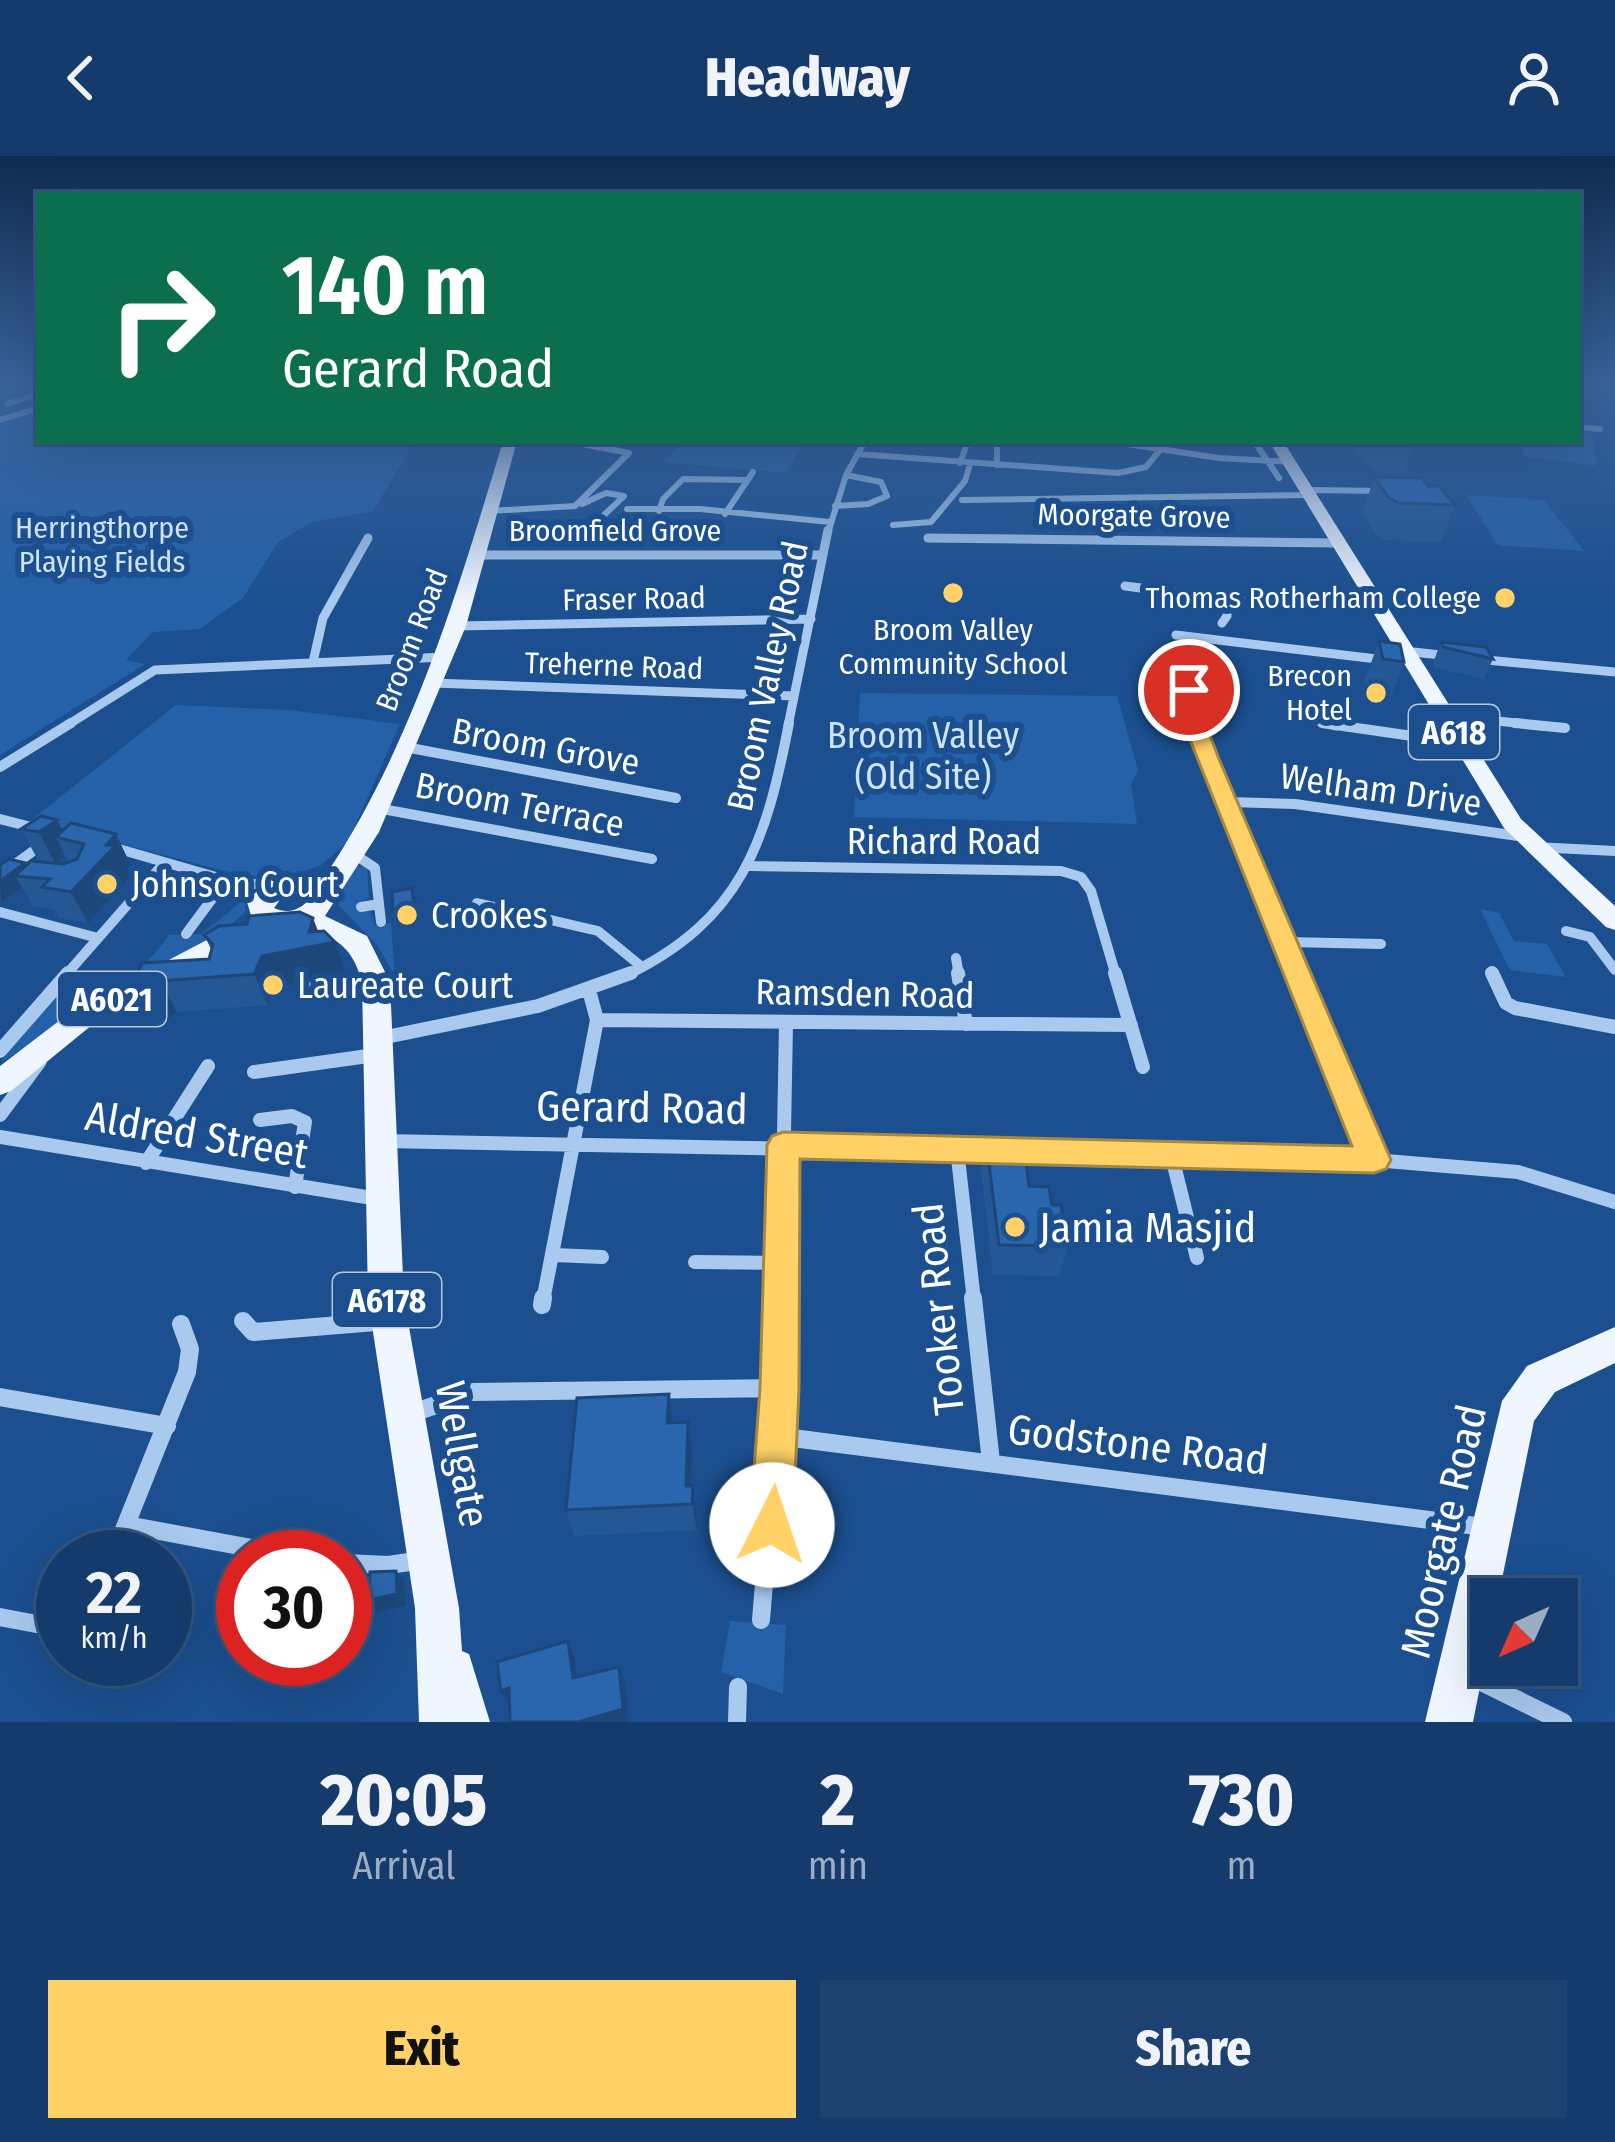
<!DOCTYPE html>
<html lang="en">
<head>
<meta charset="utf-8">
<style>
	:root { --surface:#143b6b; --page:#1d4271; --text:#f1f3f6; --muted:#9dadc1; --line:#33557e; --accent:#ffd166 }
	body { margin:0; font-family:"Fira Sans Condensed",sans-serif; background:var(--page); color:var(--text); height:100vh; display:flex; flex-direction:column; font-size:45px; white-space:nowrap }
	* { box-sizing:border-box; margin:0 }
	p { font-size:39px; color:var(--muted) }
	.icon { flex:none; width:66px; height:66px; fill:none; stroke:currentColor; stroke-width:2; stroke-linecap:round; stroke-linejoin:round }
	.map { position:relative; height:1566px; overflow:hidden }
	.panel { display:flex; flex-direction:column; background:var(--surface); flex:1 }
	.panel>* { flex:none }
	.banner { position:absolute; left:36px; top:36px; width:1545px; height:252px; border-radius:0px; box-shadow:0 12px 48px #0002,0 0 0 3px var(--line); background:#0b6e4f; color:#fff; overflow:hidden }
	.needle { width:78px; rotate:225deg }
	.controls { position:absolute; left:1470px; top:1422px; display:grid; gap:24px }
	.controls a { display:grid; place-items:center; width:108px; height:108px; border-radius:0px; background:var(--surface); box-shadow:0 12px 48px #0002,0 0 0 3px var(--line); font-size:60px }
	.speed { position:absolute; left:36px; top:1374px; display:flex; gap:24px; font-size:60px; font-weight:700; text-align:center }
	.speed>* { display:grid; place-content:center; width:156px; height:156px; border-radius:50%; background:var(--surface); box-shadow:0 12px 48px #0002,0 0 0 3px var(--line); line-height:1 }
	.speed small { font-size:30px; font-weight:400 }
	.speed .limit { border:18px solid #d22; background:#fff; color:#111 }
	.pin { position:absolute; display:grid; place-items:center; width:102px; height:102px; color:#fff; margin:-51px; border:6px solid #fff; border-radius:50%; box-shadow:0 3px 12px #0007 }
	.me { position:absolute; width:132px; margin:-66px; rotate:4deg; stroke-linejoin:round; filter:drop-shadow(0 0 9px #0008) }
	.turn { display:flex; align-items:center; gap:42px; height:252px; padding:0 48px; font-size:54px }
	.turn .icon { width:156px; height:156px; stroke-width:2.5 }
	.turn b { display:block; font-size:84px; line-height:102px }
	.eta { display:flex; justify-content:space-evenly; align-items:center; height:204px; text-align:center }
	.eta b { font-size:72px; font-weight:800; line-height:84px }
	.button { display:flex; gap:24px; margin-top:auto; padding:24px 48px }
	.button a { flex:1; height:138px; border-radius:0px; background:var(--accent); color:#111; font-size:48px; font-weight:800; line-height:138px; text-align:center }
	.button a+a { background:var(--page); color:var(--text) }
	header { display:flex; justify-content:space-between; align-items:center; height:156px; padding:0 48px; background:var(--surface); font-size:54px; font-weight:800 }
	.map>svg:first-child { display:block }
</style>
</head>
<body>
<header><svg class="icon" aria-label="back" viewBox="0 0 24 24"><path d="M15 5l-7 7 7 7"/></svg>Headway<svg class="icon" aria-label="person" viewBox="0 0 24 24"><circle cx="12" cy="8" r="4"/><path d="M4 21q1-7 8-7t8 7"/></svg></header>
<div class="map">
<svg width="1615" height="1566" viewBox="0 0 1615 1566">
	<rect width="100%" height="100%" fill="#1b4f8f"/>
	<path fill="#2461a8" d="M 39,254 L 39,285 L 415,285 L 373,355 L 312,366 L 278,386 L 243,442 L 200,473 L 153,476 L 126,504 L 145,508 L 0,599 L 0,266 Z
		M 1578,276 L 1592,278 L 1597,310 L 1523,300 L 1522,285 L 1578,285 Z
		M 675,285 L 805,285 L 786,317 L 663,306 L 682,287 Z
		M 1466,339 L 1544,344 L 1584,395 L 1498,389 Z
		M 860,537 L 1117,540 L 1138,614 L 1131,628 L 1137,668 L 854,661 Z
		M 176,549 L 290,554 L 400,568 L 348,686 L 320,710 L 297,717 L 247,721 L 31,664 Z
		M 356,709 L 367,712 L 369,742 L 358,747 L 371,757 L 375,769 L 391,767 L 395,820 L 377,789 L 339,750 L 338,739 Z
		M 246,742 L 245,756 L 230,770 L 0,907 L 62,831 C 114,833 138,822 169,779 L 201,778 Z
		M 1480,753 L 1499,757 L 1514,785 L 1547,788 L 1566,821 L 1510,814 Z
		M 730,1465 L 786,1469 L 783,1538 L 721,1516 Z"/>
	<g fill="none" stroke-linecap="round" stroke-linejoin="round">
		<path stroke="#a9c9ee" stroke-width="6" d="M 7,248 L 35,239
			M 0,264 L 39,252
			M 1578,271 L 1600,273
			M 997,285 L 997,309
			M 1107,285 L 1219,302 L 1292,306
			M 1254,285 L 1279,322
			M 510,286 L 547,285
			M 857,298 L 1118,317 L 1146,311 L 1160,294
			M 960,307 L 968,285
			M 1310,334 L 1385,335
			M 962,344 L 1312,339
			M 582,348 L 606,337 L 624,340 L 604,359
			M 835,350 L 868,348 L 887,340 L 881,326 L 846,319
			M 627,353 L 700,353 L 830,366
			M 489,355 L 575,350 L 629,297 L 567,285
			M 659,355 L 663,343 L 683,323 L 747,324
			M 725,358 L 753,316
			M 893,369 L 931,366 L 965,325 L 970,308
			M 828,377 L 846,319 L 865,285"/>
		<path stroke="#a9c9ee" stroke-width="9" d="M 928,382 L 1338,387
			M 479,399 L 823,399
			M 1125,430 L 1226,443 L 1375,445
			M 1222,467 L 1227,460 L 1226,443
			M 457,470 L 811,463
			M 1176,479 L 1385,504
			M 1404,495 L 1450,500
			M 1476,503 L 1615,516
			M 313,506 L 323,462 L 368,382
			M 433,527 L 794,540
			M 1191,528 L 1188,541 L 1195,570
			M 1320,550 L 1319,565 L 1336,570
			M 1443,559 L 1543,570
			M 66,570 L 155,514 L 445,501
			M 788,570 L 828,374"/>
		<path stroke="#a9c9ee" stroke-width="10" d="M 1194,567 L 1298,820
			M 1322,567 L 1461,587
			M 1515,567 L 1565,572
			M 405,591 L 676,642
			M 0,611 L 71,567
			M 1228,646 L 1295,648 L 1525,681
			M 377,652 L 652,703
			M 0,663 L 39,673
			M 112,691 L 240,728 L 278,728
			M 1534,691 L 1615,695
			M 354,698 L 375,712 L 381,766
			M 750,710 L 1061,715 L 1081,721 L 1091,735 L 1116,820
			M 0,719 L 43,688
			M 477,747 L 598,775 L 642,811
			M 361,751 L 379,748
			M 0,756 L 98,782
			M 1566,775 L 1590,781 L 1615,814
			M 186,778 L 226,724
			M 1287,786 L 1381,788
			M 956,802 L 959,820
			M 65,820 L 164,707
			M 625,820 C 742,764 766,686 789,567"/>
		<path stroke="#a9c9ee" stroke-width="14" d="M 958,817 L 966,868
			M 1115,817 L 1143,911
			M 1297,817 L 1374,1004
			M 1492,817 L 1506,847 L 1515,852 L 1615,871
			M 302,834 L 375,826
			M 597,864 L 1131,869
			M 381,882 L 538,850 L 631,817
			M 0,895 L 68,817
			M 254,916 L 375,899
			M 0,959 L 40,905
			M 260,964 L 292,960 L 305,966 L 295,1031
			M 0,981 L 378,1043
			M 384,985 L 1374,1004 L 1518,1016 L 1615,1046
			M 957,993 L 974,1145
			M 1171,997 L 1197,1102
			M 146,1007 L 208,910
			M 554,1099 L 602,1101
			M 695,1106 L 782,1107
			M 543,1145 L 597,864 L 589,834
			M 781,1145 L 786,867"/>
		<path stroke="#a9c9ee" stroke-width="18" d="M 973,1142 L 991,1306
			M 542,1149 L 543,1142
			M 243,1165 L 253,1176 L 388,1165
			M 0,1241 L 167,1270
			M 413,1257 L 473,1236 L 780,1232
			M 777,1280 L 1484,1371
			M 127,1369 L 299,1401
			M 113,1401 L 187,1216 L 190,1193 L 181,1168
			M 345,1407 L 388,1409 L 423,1404
			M 0,1461 L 63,1473
			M 761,1464 L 780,1232 L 781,1142
			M 1467,1519 L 1563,1566
			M 737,1566 L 738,1531"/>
		<path fill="#f0f6ff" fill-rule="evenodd" d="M 503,285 L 517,285 L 466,470 L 379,676 L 325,760 L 367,780 L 390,826 L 404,1143 L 459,1452 L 462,1495 L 469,1498 L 490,1566 L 419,1566 L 415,1452 L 368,1143 L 362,826 C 345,761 299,784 252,763 L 247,746 C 267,720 294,713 325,720 C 413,589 458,434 503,285 ZM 303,731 L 314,737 C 305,751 291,760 274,752 L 285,737 Z
			M 1269,285 L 1283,285 L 1521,663 L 1615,750 L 1615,774 L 1606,771 L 1504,672 Z
			M 239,767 L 252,776 L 248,782 L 92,869 L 11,935 L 0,939 L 0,910 L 72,855 Z
			M 1615,1171 L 1615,1207 L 1555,1236 L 1534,1265 L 1498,1443 L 1491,1443 L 1491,1476 L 1473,1566 L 1425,1566 L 1502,1245 L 1527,1210 Z"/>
	</g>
	<path fill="#245895" d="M 1356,285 L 1415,285 L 1404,317 L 1375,316 L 1353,294 Z
		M 1374,321 L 1428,330 L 1455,349 L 1441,386 L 1386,384 L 1376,378 L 1363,357 Z
		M 1379,485 L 1404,506 L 1388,548 L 1367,545 L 1364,526 Z
		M 1441,486 L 1493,503 L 1484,523 L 1435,512 L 1433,507 Z
		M 21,673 L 116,678 L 130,708 L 127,713 L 130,720 L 88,767 L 59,762 L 54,753 L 33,750 L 22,731 L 0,746 L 0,709 L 64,708 L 69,706 L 65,699 L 55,707 L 38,704 Z
		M 318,776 L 346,817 L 275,831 L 268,849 L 177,856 L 151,874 L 131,832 L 209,803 L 212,795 L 204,779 Z
		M 986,983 L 1029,1030 L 1052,1049 L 1067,1090 L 1060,1120 L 993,1119 L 981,1014 Z
		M 673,1266 L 692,1294 L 691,1330 L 697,1357 L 697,1374 L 574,1380 L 566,1354 Z"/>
	<path fill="#1d4779" d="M 57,664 L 68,684 L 56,681 L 65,699 L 55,707 L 39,676 Z
		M 116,678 L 130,708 L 127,713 L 130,720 L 88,767 L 71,736 Z
		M 25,707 L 33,722 L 15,720 L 22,731 L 1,746 L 0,725 Z
		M 412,732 L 417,748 L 419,766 L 398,770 L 393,755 Z
		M 313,762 L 323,788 L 335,786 L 346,817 L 275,831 L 268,849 L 254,818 L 262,800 L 309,776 Z
		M 160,825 L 177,856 L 151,874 L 134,843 Z
		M 669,1238 L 673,1267 L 667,1267 Z
		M 688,1266 L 692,1294 L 691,1348 L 686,1330 Z
		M 693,1330 L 697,1357 L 697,1374 L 692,1348 Z
		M 396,1415 L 404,1427 L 405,1450 L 377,1456 L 369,1444 Z
		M 568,1485 L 574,1501 L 580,1538 L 573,1522 Z
		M 619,1511 L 625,1526 L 628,1566 L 578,1566 Z
		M 509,1532 L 509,1550 L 501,1535 Z"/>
	<path fill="#2a66ad" stroke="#1d4779" stroke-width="3" d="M 1374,321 L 1422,322 L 1428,330 L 1439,330 L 1455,349 L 1399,347 L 1388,341 Z
		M 1379,485 L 1400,488 L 1404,506 L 1383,503 Z
		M 1441,486 L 1486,491 L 1493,503 L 1443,491 Z
		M 41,660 L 57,664 L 39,676 L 21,673 Z
		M 71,667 L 116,678 L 106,689 L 115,690 L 71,736 L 42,731 L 50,723 L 15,720 L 31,705 L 64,708 L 77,703 L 84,688 L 56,681 Z
		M 9,703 L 25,707 L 0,725 L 0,709 Z
		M 412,732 L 414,751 L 393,755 L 392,736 Z
		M 300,756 L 313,762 L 309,776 L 324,775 L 335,786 L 262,800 L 254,818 L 160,825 L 134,843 L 131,832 L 142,807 L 209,803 L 213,789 L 204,779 L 219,770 L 247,768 L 249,760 Z
		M 986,983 L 1023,984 L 1029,1030 L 1049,1031 L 1052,1049 L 1061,1049 L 1067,1090 L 999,1089 Z
		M 669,1238 L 667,1267 L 688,1266 L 686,1330 L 693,1330 L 692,1348 L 566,1354 L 577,1242 Z
		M 396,1415 L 397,1438 L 369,1444 L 370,1416 Z
		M 568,1485 L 573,1522 L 619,1511 L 623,1553 L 578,1566 L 510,1566 L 509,1532 L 501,1535 L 497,1506 Z"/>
	<linearGradient id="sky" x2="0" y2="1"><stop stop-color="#0f2b4f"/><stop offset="0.51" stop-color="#39639b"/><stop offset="1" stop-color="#39639b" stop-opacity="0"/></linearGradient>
	<rect width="1615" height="446" fill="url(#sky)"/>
	<path fill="#ffd166" stroke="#a68842" stroke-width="3" d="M 1189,527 L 1199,534 L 1199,551 L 1219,603 L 1391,1004 L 1386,1013 L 1374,1017 L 800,1003 L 799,1232 L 793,1369 L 787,1384 L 772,1390 L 757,1384 L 750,1369 L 760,1232 L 767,989 L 772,980 L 783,976 L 1352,990 L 1177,551 L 1178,534 Z"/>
	<g fill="#ffd166" stroke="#1b4f8f" stroke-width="4.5">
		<circle cx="953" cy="437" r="12"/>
		<circle cx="1505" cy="442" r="12"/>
		<circle cx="1376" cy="537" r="12"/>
		<circle cx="107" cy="728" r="12"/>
		<circle cx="407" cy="759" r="12"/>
		<circle cx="273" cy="829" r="12"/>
		<circle cx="1015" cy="1071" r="12"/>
	</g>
	<g text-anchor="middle" stroke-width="12" stroke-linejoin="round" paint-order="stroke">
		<g font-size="30" fill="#fff" stroke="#1b4f8f">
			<text transform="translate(1134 360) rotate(1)" y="10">Moorgate Grove</text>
			<text x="615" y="385">Broomfield Grove</text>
			<text transform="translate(634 443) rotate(-1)" y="10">Fraser Road</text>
			<text transform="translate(412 484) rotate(-69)" y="10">Broom Road</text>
			<text transform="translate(614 510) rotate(2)" y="10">Treherne Road</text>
		</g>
		<g font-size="30" fill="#cfe3fa" stroke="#1b4f8f">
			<text x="102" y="382">Herringthorpe<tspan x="102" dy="34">Playing Fields</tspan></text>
		</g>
		<g font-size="30" fill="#fff" stroke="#1b4f8f" text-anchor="end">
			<text x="1481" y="452">Thomas Rotherham College</text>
			<text x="953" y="484" text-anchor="middle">Broom Valley<tspan x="953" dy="34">Community School</tspan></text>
			<text x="1352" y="530">Brecon<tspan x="1352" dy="34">Hotel</tspan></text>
		</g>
		<g fill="#1b4f8f" stroke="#bbcadd" stroke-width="3">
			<rect x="1409" y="549" width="90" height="54" rx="9"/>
			<rect x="58" y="816" width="108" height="54" rx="9"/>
			<rect x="333" y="1117" width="108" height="54" rx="9"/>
		</g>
		<g font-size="33" font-weight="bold" fill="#fff">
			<text x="1454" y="588">A618</text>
			<text x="112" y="855">A6021</text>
			<text x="387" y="1156">A6178</text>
		</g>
		<g font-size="36" fill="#fff" stroke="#1b4f8f">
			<text transform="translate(767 520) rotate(-78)" y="13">Broom Valley Road</text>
			<text transform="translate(546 590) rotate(10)" y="13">Broom Grove</text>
			<text transform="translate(1381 633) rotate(8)" y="13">Welham Drive</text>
			<text transform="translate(520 648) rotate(11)" y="13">Broom Terrace</text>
			<text x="944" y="698">Richard Road</text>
			<text transform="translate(865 837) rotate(1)" y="13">Ramsden Road</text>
		</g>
		<g font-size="36" fill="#cfe3fa" stroke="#1b4f8f">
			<text x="923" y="592">Broom Valley<tspan x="923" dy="41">(Old Site)</tspan></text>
		</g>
		<g font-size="36" fill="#fff" stroke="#1b4f8f" text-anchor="start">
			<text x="131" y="741">Johnson Court</text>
			<text x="431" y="772">Crookes</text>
			<text x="297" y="842">Laureate Court</text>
		</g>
		<g font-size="42" fill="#fff" stroke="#1b4f8f">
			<text transform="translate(642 951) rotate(1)" y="15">Gerard Road</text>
			<text transform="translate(197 978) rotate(10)" y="15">Aldred Street</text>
			<text transform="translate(938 1153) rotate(-96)" y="15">Tooker Road</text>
			<text transform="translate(1138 1288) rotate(7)" y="15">Godstone Road</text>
			<text transform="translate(463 1298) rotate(80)" y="15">Wellgate</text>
			<text transform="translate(1443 1375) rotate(-77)" y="15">Moorgate Road</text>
		</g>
		<g font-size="42" fill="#fff" stroke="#1b4f8f" text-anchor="start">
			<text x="1039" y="1086">Jamia Masjid</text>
		</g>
	</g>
</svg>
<div class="controls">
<a><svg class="needle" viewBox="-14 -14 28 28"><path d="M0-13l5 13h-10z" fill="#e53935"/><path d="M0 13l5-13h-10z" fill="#9dadc1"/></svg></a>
</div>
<div class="speed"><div>22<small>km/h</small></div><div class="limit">30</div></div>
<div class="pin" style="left:1189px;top:534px;background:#d93025"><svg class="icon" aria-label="arrive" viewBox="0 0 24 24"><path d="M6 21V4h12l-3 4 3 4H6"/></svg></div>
<svg class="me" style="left:772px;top:1369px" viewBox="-20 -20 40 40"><circle r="19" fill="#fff"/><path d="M0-13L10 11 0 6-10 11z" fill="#ffd166"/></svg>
<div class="banner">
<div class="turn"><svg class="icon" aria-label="right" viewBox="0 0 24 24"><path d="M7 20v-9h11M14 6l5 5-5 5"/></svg><div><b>140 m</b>Gerard Road</div></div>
</div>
</div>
<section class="panel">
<div class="eta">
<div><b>20:05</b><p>Arrival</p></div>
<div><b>2</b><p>min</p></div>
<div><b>730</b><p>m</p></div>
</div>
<div class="button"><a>Exit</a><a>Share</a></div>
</section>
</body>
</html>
